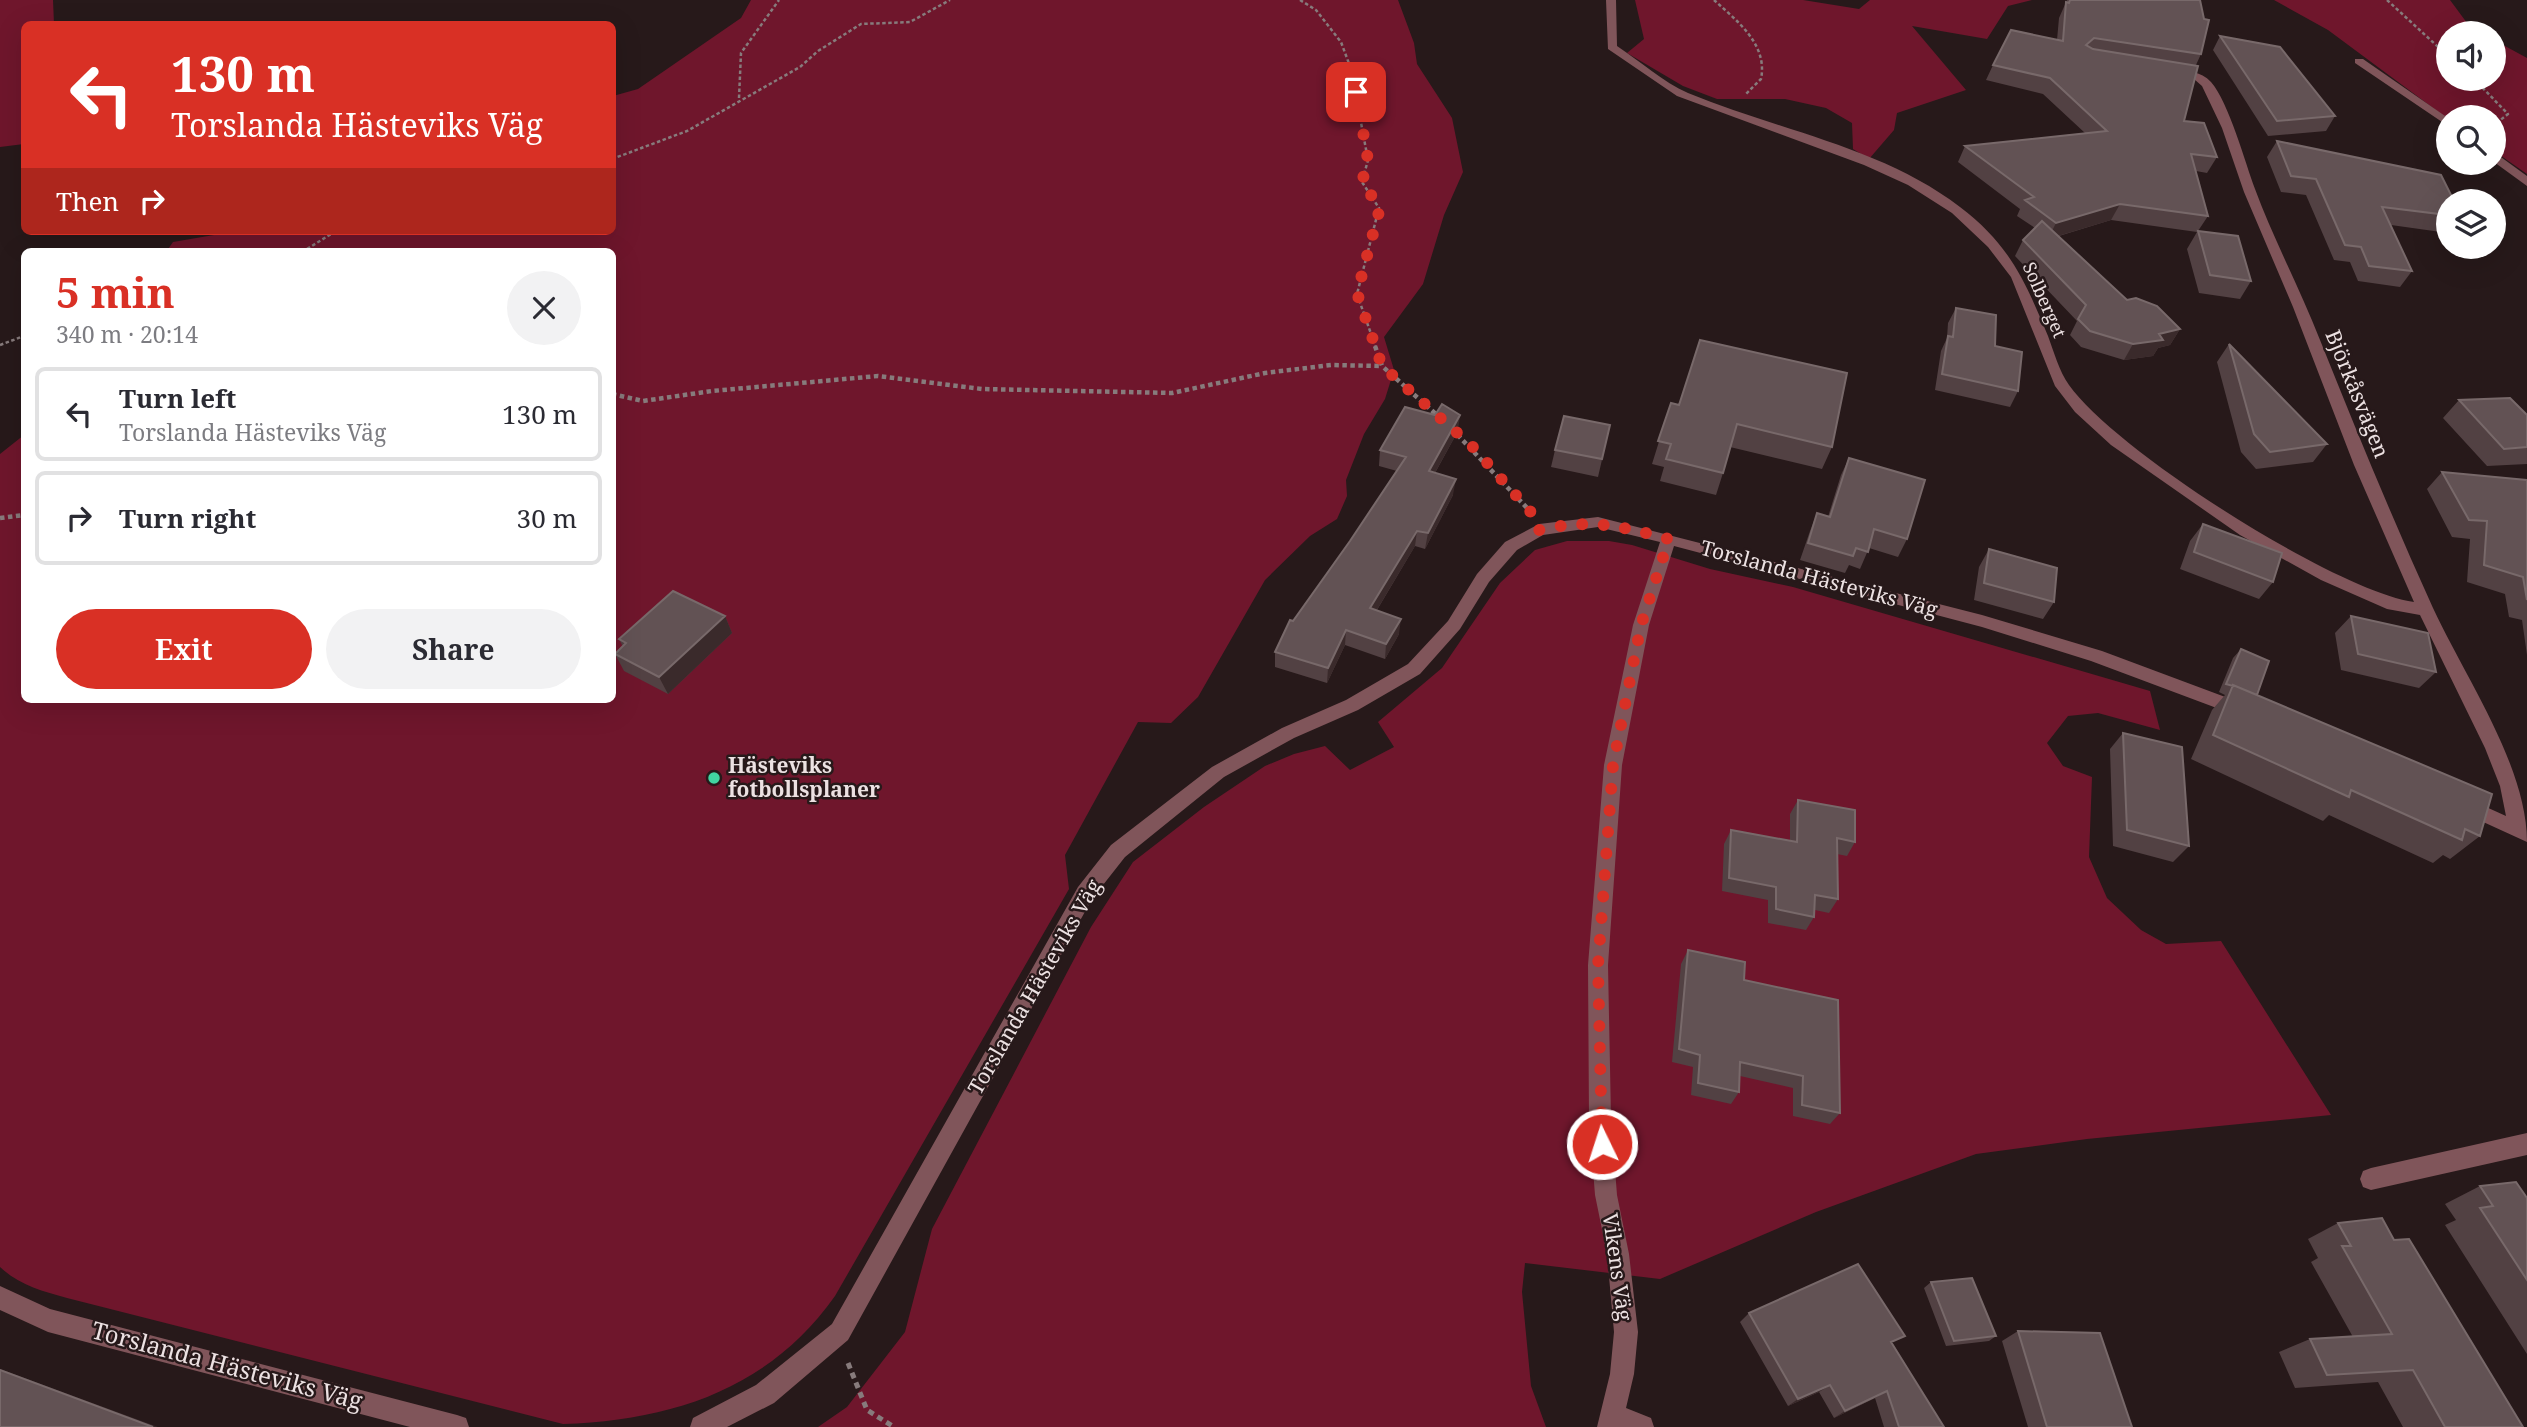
<!DOCTYPE html>
<html lang="en">
<head>
<meta charset="utf-8">
<style>
	:root { --surface:#fff; --page:#f2f2f3; --text:#2b2b33; --muted:#7c7c81; --line:#e1e1e2; --accent:#d93025 }
	body { margin:0; font-family:"Noto Serif",serif; background:var(--page); color:var(--text); height:100vh; display:flex; flex-direction:column; font-size:26px; white-space:nowrap }
	* { box-sizing:border-box; margin:0 }
	p { font-size:23px; color:var(--muted) }
	.icon { flex:none; width:38px; height:38px; fill:none; stroke:currentColor; stroke-width:2; stroke-linecap:round; stroke-linejoin:round }
	.map { position:relative; flex:1; overflow:hidden }
	.details { position:absolute; left:21px; top:248px; width:595px; height:455px; display:flex; flex-direction:column; background:var(--surface); border-radius:10px; box-shadow:0 7px 28px #0002 }
	.details>* { flex:none }
	.guide { position:absolute; left:21px; top:21px; width:595px; height:214px; border-radius:10px; box-shadow:0 7px 28px #0002; background:#d93025; color:#fff; overflow:hidden }
	.buttons { position:absolute; left:2436px; top:21px; display:grid; gap:14px }
	.buttons a { display:grid; place-items:center; width:70px; height:70px; border-radius:50%; background:var(--surface); box-shadow:0 7px 28px #0002; font-size:35px }
	.pin { position:absolute; display:grid; place-items:center; width:60px; height:60px; color:#fff; margin:-30px; border-radius:14px; box-shadow:0 4px 10px #0006 }
	.me { position:absolute; width:77px; margin:-38px; rotate:356deg; stroke-linejoin:round; filter:drop-shadow(0 0 5px #0008) }
	.turn { display:flex; align-items:center; gap:24px; height:147px; padding:0 35px; font-size:32px }
	.turn .icon { width:91px; height:91px; stroke-width:2.5 }
	.turn b { display:block; font-size:49px; line-height:60px }
	.then { display:flex; align-items:center; height:66px; padding:0 35px; background:#0003; gap:14px; font-size:26px }
	.round { display:grid; place-items:center; flex:none; width:74px; height:74px; border-radius:37px; background:var(--page) }
	.headline { display:flex; align-items:center; justify-content:space-between; height:119px; padding:0 35px }
	h1 { font-size:42px; font-weight:700; line-height:52px; color:var(--accent) }
	.primary-button { display:flex; gap:14px; margin-top:auto; padding:14px 35px }
	.primary-button a { flex:1; height:80px; border-radius:42px; background:var(--accent); color:#fff; font-size:28px; font-weight:700; line-height:80px; text-align:center }
	.primary-button a+a { background:var(--page); color:var(--text) }
	ul { padding:0; list-style:none }
	li { display:flex; align-items:center; gap:21px; height:94px; margin:0 14px 10px; padding:0 21px; border:4px solid var(--line); border-radius:10px }
	li div { flex:1 }
	li b { display:block; font-size:26px }
	li em { font-style:normal }
	.map>svg:first-child { display:block }
</style>
</head>
<body>
<div class="map">
<svg width="2527" height="1427" viewBox="0 0 2527 1427">
	<rect width="100%" height="100%" fill="#27191a"/>
	<path fill="#6f162c" d="M 0,0 L 53,0 L 54,24 L 24,24 L 24,144 L 0,147 Z
		M 751,0 L 1398,0 L 1414,43 L 1417,64 L 1452,118 L 1463,172 L 1444,215 L 1423,284 L 1384,337 L 1394,370 L 1385,399 L 1364,434 L 1346,480 L 1347,496 L 1337,519 L 1310,536 L 1265,580 L 1198,697 L 1171,723 L 1138,722 L 1065,855 L 1069,889 L 835,1296 C 769,1389 673,1420 563,1424 L 67,1298 C 42,1291 19,1285 0,1267 L 0,454 L 24,435 L 24,700 L 612,700 L 612,252 L 166,252 L 173,242 L 214,235 L 218,231 L 612,231 L 613,96 L 638,89 L 741,18 Z
		M 1635,0 L 1803,0 L 1859,9 L 1870,0 L 2032,0 L 2008,6 L 1987,39 L 1912,26 L 1966,90 L 1897,113 L 1894,130 L 1869,159 L 1853,149 L 1852,123 L 1826,108 L 1785,99 L 1717,99 L 1683,86 L 1627,53 L 1644,39 Z
		M 2274,0 L 2450,0 L 2470,27 L 2482,33 L 2448,33 L 2448,79 L 2494,79 L 2494,40 L 2527,58 L 2527,174 L 2494,151 L 2494,117 L 2448,119 L 2328,30 Z
		M 1567,541 L 1609,541 L 1632,545 L 1710,569 L 1793,587 L 2150,691 L 2160,730 L 2098,713 L 2068,716 L 2047,743 L 2063,766 L 2092,777 L 2089,857 L 2107,898 L 2141,930 L 2166,944 L 2221,941 L 2331,1115 L 2087,1139 L 1976,1154 L 1816,1212 L 1660,1279 L 1525,1263 L 1522,1292 L 1531,1386 L 1546,1427 L 818,1427 L 847,1407 L 905,1332 L 932,1229 L 1091,927 L 1133,862 L 1204,807 L 1265,766 L 1294,754 L 1325,746 L 1350,770 L 1394,747 L 1378,722 L 1442,668 L 1500,583 L 1535,550 Z"/>
	<g fill="none" stroke-linecap="round" stroke-linejoin="round">
		<path stroke="#877b7c" stroke-width="2.5" stroke-dasharray="3.5 2.5" stroke-linecap="butt" d="M 1300,0 L 1316,10 L 1341,42 L 1351,69 L 1368,160 L 1362,182 L 1379,208 L 1357,294 L 1376,348
			M 1714,0 C 1737,21 1768,44 1761,79 L 1745,95
			M 2387,0 L 2448,56
			M 2474,79 L 2508,114 L 2494,125
			M 739,98 L 741,53 L 779,0
			M 612,159 L 687,131 L 800,67 L 818,51 L 861,24 L 910,22 L 950,0
			M 302,252 L 336,231
			M 0,345 L 24,336"/>
		<path stroke="#877b7c" stroke-width="4.5" stroke-dasharray="4.5 3.5" stroke-linecap="butt" d="M 1375,346 L 1382,366 L 1438,416
			M 612,394 L 643,401 L 712,391 L 878,376 L 982,389 L 1172,393 L 1265,373 L 1331,365 L 1382,366
			M 1452,429 L 1528,509
			M 0,518 L 24,515"/>
		<path stroke="#877b7c" stroke-width="5" stroke-dasharray="6 4.5" stroke-linecap="butt" d="M 848,1363 L 867,1410 L 894,1427"/>
		<path fill="#80555a" fill-rule="evenodd" d="M 1606,0 L 1616,0 L 1617,46 C 1640,61 1663,82 1688,93 C 1777,130 1882,147 1960,207 C 2010,245 2025,281 2048,336 C 2054,352 2059,371 2069,385 C 2116,451 2334,590 2414,602 L 2354,465 L 2293,307 L 2244,192 L 2222,128 L 2202,86 L 2194,79 L 2166,72 L 2172,69 C 2186,71 2201,71 2211,82 C 2229,103 2245,162 2255,189 C 2274,240 2300,289 2320,340 C 2356,430 2393,520 2433,608 C 2465,677 2527,766 2527,842 L 2457,810 L 2455,805 L 2457,800 L 2464,797 L 2506,816 L 2500,786 L 2485,748 L 2420,615 L 2387,609 L 2321,580 L 2240,535 L 2111,445 L 2075,412 L 2055,386 L 2011,277 L 1988,247 L 1952,213 L 1908,185 L 1864,165 L 1677,96 L 1608,49 Z
			M 2355,59 L 2363,59 L 2448,118 L 2448,126 L 2355,63 Z
			M 2494,152 L 2527,176 L 2527,186 L 2494,162 Z
			M 1598,517 L 1982,615 L 2102,651 L 2244,704 L 2247,709 L 2244,714 L 2238,716 L 2091,661 L 1982,627 L 1674,546 L 1649,625 L 1622,765 L 1608,965 L 1611,1118 L 1617,1195 L 1629,1254 L 1638,1332 L 1634,1374 L 1626,1408 L 1651,1418 L 1654,1427 L 1597,1427 L 1610,1374 L 1614,1332 L 1607,1254 L 1595,1195 L 1589,1118 L 1588,965 L 1604,765 L 1633,625 L 1660,542 L 1598,527 L 1543,535 L 1517,550 L 1489,582 L 1460,629 L 1420,674 L 1358,710 L 1294,738 L 1224,777 L 1125,857 L 1092,899 L 848,1340 L 774,1403 L 727,1427 L 690,1427 L 693,1418 L 756,1385 L 832,1324 L 1078,887 L 1111,845 L 1212,767 L 1282,728 L 1346,700 L 1408,664 L 1448,621 L 1477,574 L 1505,542 L 1539,524 Z
			M 2527,1133 L 2527,1155 L 2371,1190 L 2363,1187 L 2360,1179 L 2363,1171 L 2371,1168 Z
			M 0,1286 L 50,1309 L 457,1415 L 466,1418 L 469,1427 L 410,1427 L 48,1332 L 0,1310 Z"/>
	</g>
	<path fill="#524143" d="M 2067,0 L 2200,0 L 2201,54 L 2196,65 L 2184,121 L 2217,157 L 2207,173 L 2196,171 L 2208,216 L 2198,231 L 2251,281 L 2240,299 L 2199,293 L 2187,249 L 2197,232 L 2111,220 L 2059,236 L 2127,300 L 2180,329 L 2170,345 L 2158,348 L 2153,356 L 2124,360 L 2081,347 L 2070,335 L 2077,321 L 2015,256 L 2023,240 L 2035,228 L 2017,216 L 2020,209 L 1958,162 L 1965,146 L 2085,133 L 2043,94 L 1986,80 L 1993,65 L 2057,40 L 2059,18 Z
		M 2220,36 L 2335,116 L 2326,131 L 2268,136 L 2213,50 Z
		M 2277,141 L 2448,201 L 2448,233 L 2391,225 L 2412,271 L 2400,287 L 2358,281 L 2350,262 L 2334,260 L 2306,195 L 2281,192 L 2267,157 Z
		M 1956,308 L 1995,346 L 2018,391 L 2010,407 L 1935,390 L 1941,351 L 1947,338 L 1948,323 Z
		M 2229,344 L 2327,444 L 2313,462 L 2256,469 L 2241,452 L 2217,362 Z
		M 2459,400 L 2527,415 L 2527,464 L 2487,466 L 2443,418 Z
		M 1671,403 L 1832,447 L 1822,469 L 1730,447 L 1723,473 L 1716,495 L 1660,481 L 1664,467 L 1652,464 Z
		M 1610,425 L 1598,477 L 1551,467 L 1555,450 Z
		M 1458,431 L 1435,473 L 1453,495 L 1425,549 L 1415,546 L 1377,610 L 1399,634 L 1385,659 L 1345,645 L 1327,683 L 1275,667 L 1275,652 L 1293,621 L 1350,541 L 1397,471 L 1379,466 L 1380,450 Z
		M 1849,458 L 1907,539 L 1898,557 L 1869,548 L 1860,569 L 1849,565 L 1845,573 L 1800,560 L 1810,531 L 1817,513 L 1828,517 L 1841,475 Z
		M 2442,472 L 2527,480 L 2527,655 L 2522,620 L 2509,617 L 2505,594 L 2467,582 L 2470,539 L 2452,537 L 2427,489 Z
		M 2203,524 L 2273,582 L 2259,599 L 2180,569 L 2190,541 Z
		M 1989,549 L 2054,602 L 2043,619 L 1974,600 L 1979,567 Z
		M 725,616 L 732,633 L 668,694 L 624,671 L 615,654 L 623,647 L 619,639 Z
		M 2351,616 L 2436,672 L 2419,688 L 2341,670 L 2335,633 Z
		M 2241,649 L 2257,695 L 2480,836 L 2450,859 L 2443,855 L 2433,863 L 2329,815 L 2323,821 L 2191,759 L 2212,710 L 2225,695 L 2219,692 L 2233,658 Z
		M 2123,733 L 2189,846 L 2173,862 L 2113,846 L 2110,749 Z
		M 1798,800 L 1855,842 L 1847,856 L 1837,854 L 1838,899 L 1829,913 L 1815,910 L 1814,917 L 1806,930 L 1768,923 L 1768,900 L 1722,891 L 1724,844 L 1731,830 L 1790,841 L 1790,814 Z
		M 1688,950 L 1744,980 L 1840,1113 L 1830,1124 L 1793,1116 L 1793,1088 L 1740,1076 L 1739,1092 L 1731,1104 L 1691,1095 L 1693,1067 L 1672,1062 L 1681,964 Z
		M 2480,1186 L 2527,1198 L 2527,1354 L 2445,1225 L 2456,1220 L 2445,1204 Z
		M 2338,1223 L 2394,1240 L 2523,1427 L 2403,1427 L 2378,1382 L 2295,1388 L 2279,1352 L 2310,1339 L 2353,1337 L 2311,1262 L 2318,1258 L 2308,1239 Z
		M 1931,1282 L 1996,1336 L 1989,1341 L 1946,1346 L 1924,1288 Z
		M 1749,1313 L 1893,1344 L 1944,1427 L 1884,1427 L 1875,1398 L 1834,1418 L 1819,1392 L 1788,1406 L 1740,1322 Z
		M 2018,1331 L 2132,1427 L 2028,1427 L 2002,1341 Z"/>
	<path fill="#3a2a2b" d="M 2120,204 L 2111,220 L 2048,239 L 2056,223 Z
		M 2180,329 L 2170,345 L 2158,348 L 2153,356 L 2124,360 L 2133,344 L 2159,334 Z
		M 1460,415 L 1458,431 L 1427,487 L 1429,471 Z
		M 1456,479 L 1453,495 L 1425,549 L 1428,533 Z
		M 1417,531 L 1415,546 L 1369,623 L 1370,608 Z
		M 725,616 L 732,633 L 668,694 L 659,677 Z
		M 1401,619 L 1399,634 L 1385,659 L 1386,644 Z
		M 1346,630 L 1345,645 L 1327,683 L 1328,668 Z
		M 0,1369 L 158,1427 L 153,1427 L 0,1370 Z
		M 1830,1385 L 1819,1392 L 1788,1406 L 1798,1399 Z
		M 1887,1391 L 1875,1398 L 1834,1418 L 1845,1411 Z"/>
	<path fill="#625254" stroke="#78696a" stroke-width="2" d="M 2070,0 L 2200,0 L 2204,19 L 2209,20 L 2201,54 L 2094,38 L 2086,45 L 2093,49 L 2198,66 L 2184,121 L 2204,123 L 2217,157 L 2191,154 L 2208,216 L 2120,204 L 2056,223 L 2025,200 L 2034,197 L 1965,146 L 2107,131 L 2050,78 L 1993,65 L 2011,30 L 2063,41 L 2066,2 L 2069,3 Z
		M 2220,36 L 2280,47 L 2335,116 L 2277,121 Z
		M 2277,141 L 2441,175 L 2454,201 L 2448,201 L 2448,215 L 2382,207 L 2412,271 L 2369,266 L 2361,247 L 2345,245 L 2316,179 L 2291,176 Z
		M 2042,221 L 2127,300 L 2136,298 L 2157,306 L 2180,329 L 2159,334 L 2163,340 L 2133,344 L 2090,331 L 2078,319 L 2086,305 L 2023,240 Z
		M 2198,231 L 2238,236 L 2251,281 L 2210,275 Z
		M 1956,308 L 1996,315 L 1995,346 L 2022,352 L 2018,391 L 1942,374 L 1948,336 L 1953,337 Z
		M 1700,340 L 1847,373 L 1832,447 L 1737,424 L 1723,473 L 1666,459 L 1671,444 L 1658,441 L 1671,403 L 1679,405 Z
		M 2229,344 L 2327,444 L 2270,452 L 2254,434 Z
		M 2510,398 L 2527,415 L 2527,447 L 2504,449 L 2459,400 Z
		M 1442,404 L 1460,415 L 1429,471 L 1456,479 L 1428,533 L 1417,531 L 1370,608 L 1401,619 L 1386,644 L 1346,630 L 1328,668 L 1275,652 L 1290,620 L 1293,621 L 1350,541 L 1406,457 L 1380,450 L 1405,407 L 1435,415 Z
		M 1564,416 L 1610,425 L 1602,459 L 1555,450 Z
		M 1849,458 L 1925,480 L 1907,539 L 1874,529 L 1868,552 L 1856,548 L 1853,556 L 1808,543 L 1817,513 L 1830,517 Z
		M 2442,472 L 2527,480 L 2527,600 L 2523,577 L 2484,565 L 2487,521 L 2469,520 Z
		M 2203,524 L 2282,553 L 2273,582 L 2194,552 Z
		M 1989,549 L 2057,568 L 2054,602 L 1984,583 Z
		M 673,591 L 725,616 L 659,677 L 615,654 L 626,643 L 619,639 Z
		M 2351,616 L 2428,633 L 2436,672 L 2358,654 Z
		M 2241,649 L 2269,661 L 2257,695 L 2233,685 L 2233,686 L 2226,684 Z
		M 2233,685 L 2492,794 L 2480,836 L 2465,829 L 2462,840 L 2351,790 L 2349,797 L 2213,735 Z
		M 2123,733 L 2182,747 L 2189,846 L 2127,830 Z
		M 1798,800 L 1855,810 L 1855,842 L 1837,838 L 1838,899 L 1815,895 L 1814,917 L 1776,909 L 1776,887 L 1729,878 L 1731,830 L 1797,842 Z
		M 1688,950 L 1745,962 L 1744,980 L 1838,1000 L 1840,1113 L 1802,1105 L 1803,1076 L 1740,1062 L 1739,1092 L 1698,1083 L 1700,1055 L 1679,1049 Z
		M 2516,1182 L 2527,1198 L 2527,1280 L 2480,1208 L 2493,1206 L 2480,1186 Z
		M 2382,1218 L 2394,1240 L 2409,1239 L 2523,1427 L 2445,1427 L 2413,1370 L 2327,1375 L 2310,1339 L 2392,1334 L 2342,1246 L 2351,1246 L 2338,1223 Z
		M 1858,1264 L 1905,1336 L 1891,1342 L 1944,1427 L 1899,1427 L 1887,1391 L 1845,1411 L 1830,1385 L 1798,1399 L 1749,1313 Z
		M 1972,1278 L 1996,1336 L 1954,1341 L 1931,1282 Z
		M 2018,1331 L 2100,1333 L 2132,1427 L 2047,1427 Z
		M 0,1370 L 153,1427 L 0,1427 Z"/>
	<g fill="none" stroke-linecap="round" stroke-linejoin="round">
		<path stroke="#d93025" stroke-width="12" stroke-dasharray="0 21.6" d="M 1356,92 L 1368,160 L 1362,182 L 1380,208 L 1357,293 L 1382,366 L 1472,446 L 1537,519 L 1539,530 C 1591,518 1619,526 1669,539 L 1641,625 L 1613,765 L 1598,965 L 1602,1144"/>
	</g>
	<circle fill="#41d4a1" stroke="#27191a" stroke-width="2.5" cx="714" cy="778" r="7"/>
	<g text-anchor="middle" stroke-width="5" stroke-linejoin="round" paint-order="stroke">
		<g font-size="18" fill="#ece1e2" stroke="#27191a">
			<text transform="translate(2044 300) rotate(66)" y="6">Solberget</text>
		</g>
		<g font-size="21" fill="#ece1e2" stroke="#27191a">
			<text transform="translate(2357 394) rotate(68)" y="7">Björkåsvägen</text>
			<text transform="translate(1819 579) rotate(15)" y="7">Torslanda Hästeviks Väg</text>
			<text transform="translate(1035 987) rotate(-60)" y="7">Torslanda Hästeviks Väg</text>
			<text transform="translate(1617 1267) rotate(82)" y="7">Vikens Väg</text>
		</g>
		<g font-size="21" font-weight="bold" fill="#ece1e2" stroke="#27191a" text-anchor="start">
			<text x="728" y="773">Hästeviks<tspan x="728" dy="24">fotbollsplaner</tspan></text>
		</g>
		<g font-size="24" fill="#ece1e2" stroke="#27191a">
			<text transform="translate(227 1366) rotate(15)" y="8">Torslanda Hästeviks Väg</text>
		</g>
	</g>
</svg>
<div class="buttons">
<a><svg class="icon" aria-label="sound" viewBox="0 0 24 24"><path d="M4 9h4l5-4v14l-5-4H4zM17 9q2 3 0 6"/></svg></a>
<a><svg class="icon" aria-label="search" viewBox="0 0 24 24"><circle cx="10" cy="10" r="6"/><path d="M15 15l6 6"/></svg></a>
<a><svg class="icon" aria-label="layers" viewBox="0 0 24 24"><path d="M12 4l9 5-9 5-9-5zM3 14l9 5 9-5"/></svg></a>
</div>
<div class="pin" style="left:1356px;top:92px;background:#d93025"><svg class="icon" aria-label="arrive" viewBox="0 0 24 24"><path d="M6 21V4h12l-3 4 3 4H6"/></svg></div>
<svg class="me" style="left:1602px;top:1144px" viewBox="-20 -20 40 40"><circle r="17" fill="#d93025" stroke="#fff" stroke-width="3"/><path d="M0-11L8 9 0 5-8 9z" fill="#fff"/></svg>
<div class="guide">
<div class="turn"><svg class="icon" aria-label="left" viewBox="0 0 24 24"><path d="M17 20v-9H6M10 6l-5 5 5 5"/></svg><div><b>130 m</b>Torslanda Hästeviks Väg</div></div>
<div class="then">Then<svg class="icon" aria-label="right" viewBox="0 0 24 24"><path d="M7 20v-9h11M14 6l5 5-5 5"/></svg></div>
</div>
<section class="details">
<div class="headline"><div><h1>5 min</h1><p>340 m · 20:14</p></div><a class="round"><svg class="icon" aria-label="close" viewBox="0 0 24 24"><path d="M6 6l12 12M18 6L6 18"/></svg></a></div>
<ul>
<li><svg class="icon" aria-label="left" viewBox="0 0 24 24"><path d="M17 20v-9H6M10 6l-5 5 5 5"/></svg><div><b>Turn left</b><p>Torslanda Hästeviks Väg</p></div><em>130 m</em></li>
<li><svg class="icon" aria-label="right" viewBox="0 0 24 24"><path d="M7 20v-9h11M14 6l5 5-5 5"/></svg><div><b>Turn right</b></div><em>30 m</em></li>
</ul>
<div class="primary-button"><a>Exit</a><a>Share</a></div>
</section>
</div>
</body>
</html>
